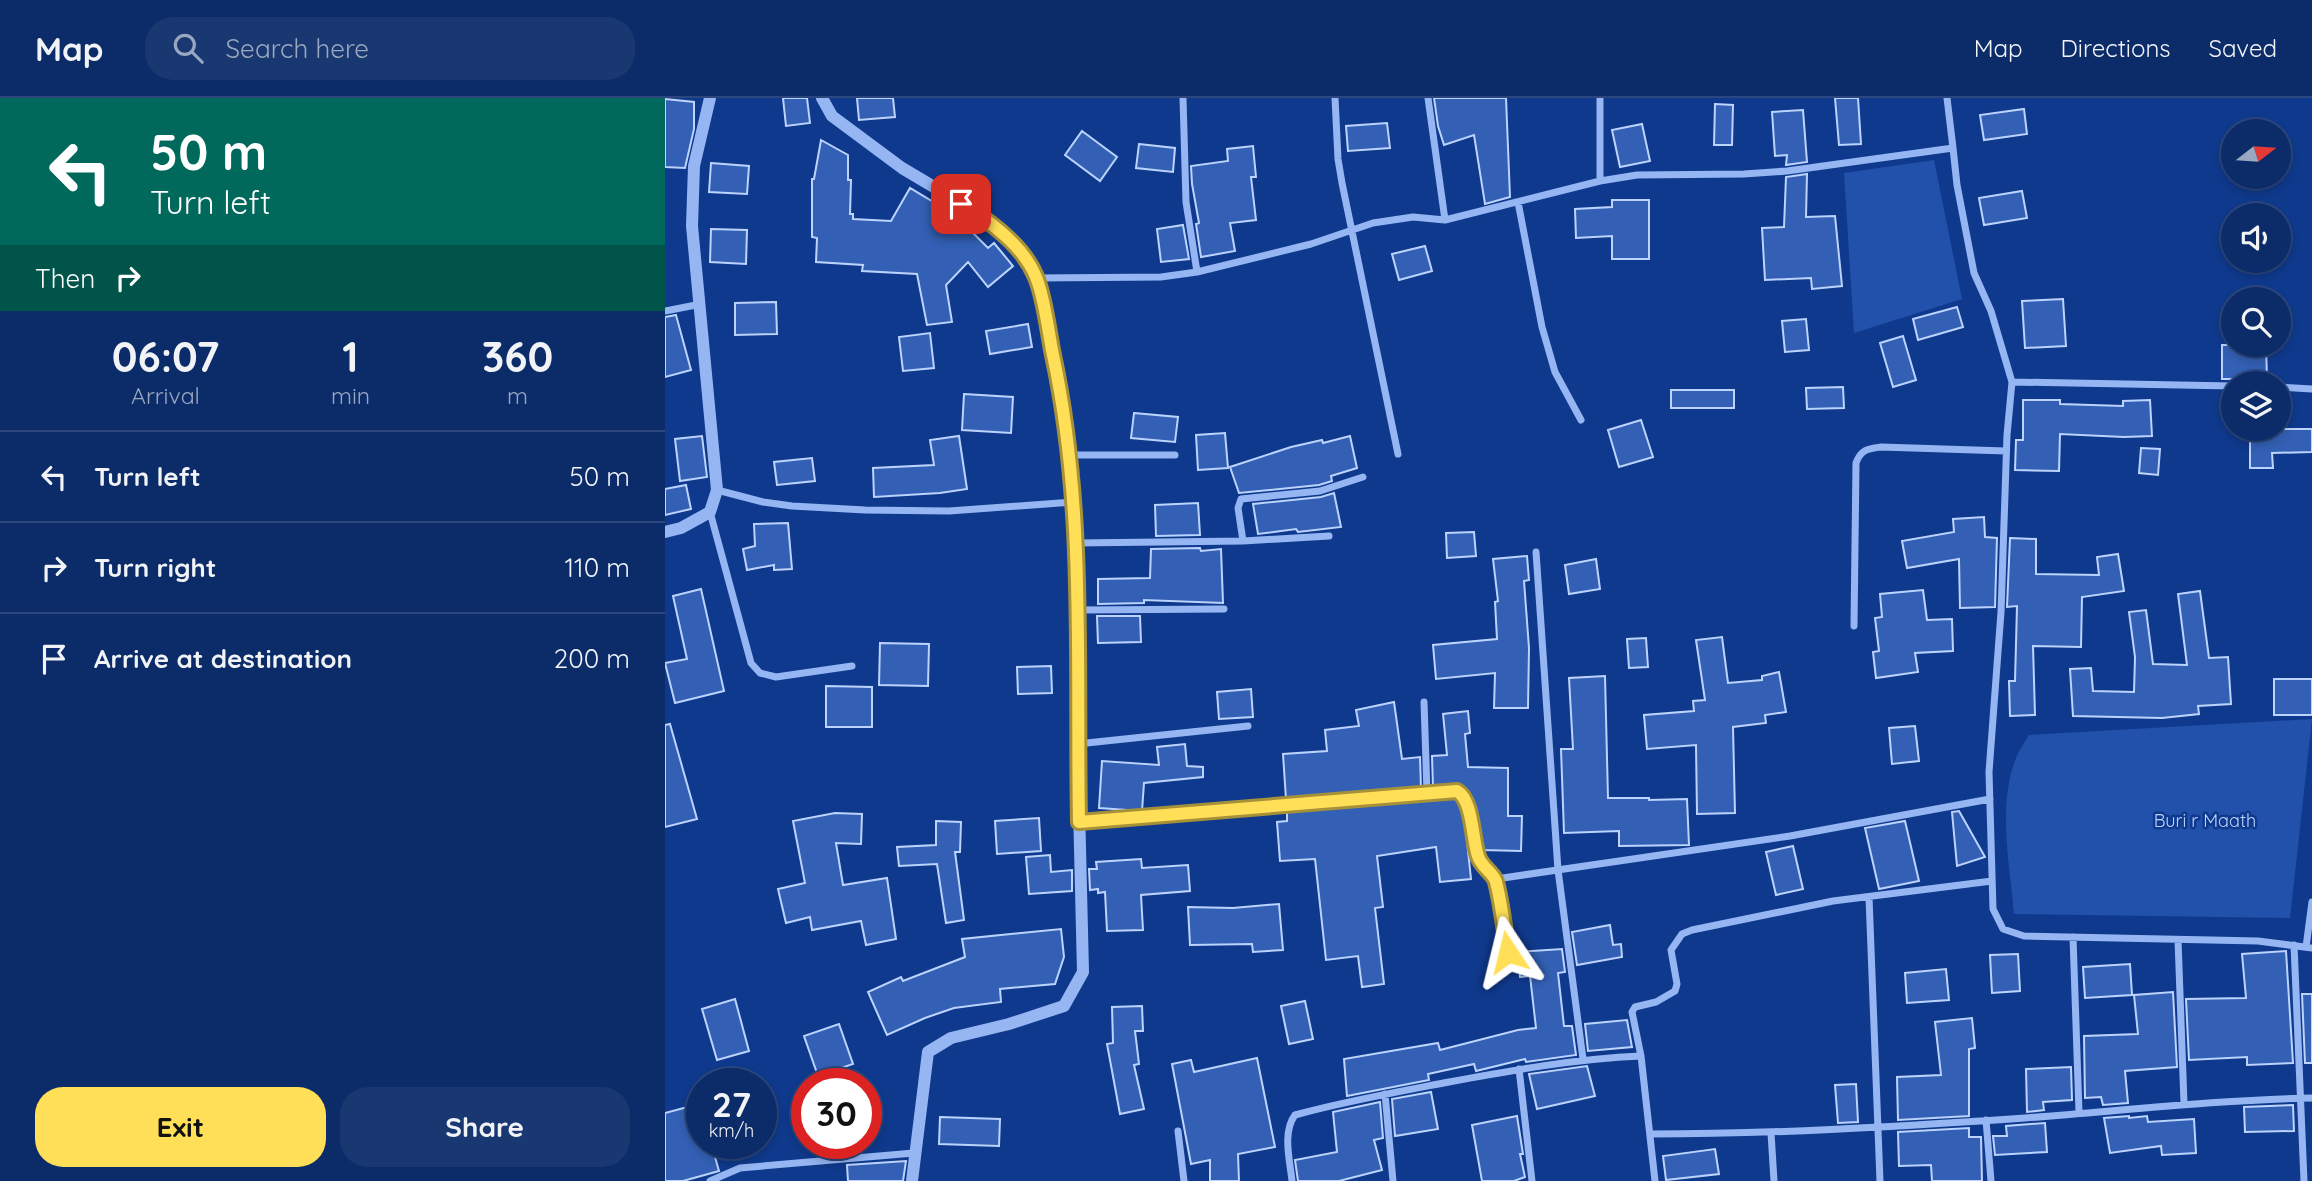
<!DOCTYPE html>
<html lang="en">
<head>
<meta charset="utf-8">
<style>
	:root { --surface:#0b2b69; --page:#193771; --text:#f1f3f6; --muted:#9aa7c0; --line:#2b477d; --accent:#ffdf57 }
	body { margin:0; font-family:Quicksand,sans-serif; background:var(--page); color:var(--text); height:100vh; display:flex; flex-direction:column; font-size:26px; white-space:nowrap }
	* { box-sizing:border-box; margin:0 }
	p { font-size:23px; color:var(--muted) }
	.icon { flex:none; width:38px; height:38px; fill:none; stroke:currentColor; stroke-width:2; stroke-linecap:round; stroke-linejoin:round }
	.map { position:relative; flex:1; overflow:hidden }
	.sheet { display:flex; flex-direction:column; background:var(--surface); width:665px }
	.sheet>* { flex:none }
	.hud { background:#00695c; color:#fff; overflow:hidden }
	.needle { width:46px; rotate:73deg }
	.buttons { position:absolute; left:1556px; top:21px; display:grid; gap:14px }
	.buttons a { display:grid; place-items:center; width:70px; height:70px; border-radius:50%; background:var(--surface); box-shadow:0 4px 10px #0003,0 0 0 2px var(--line); font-size:35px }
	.speed { position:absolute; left:21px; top:970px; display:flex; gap:14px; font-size:35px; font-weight:700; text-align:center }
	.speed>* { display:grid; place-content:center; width:91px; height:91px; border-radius:50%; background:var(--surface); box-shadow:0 4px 10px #0003,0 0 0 2px var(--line); line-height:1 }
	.speed small { font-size:18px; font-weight:400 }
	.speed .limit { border:10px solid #d22; background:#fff; color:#111 }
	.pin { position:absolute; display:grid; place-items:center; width:60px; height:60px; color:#fff; margin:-30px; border-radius:14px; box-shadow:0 4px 10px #0006 }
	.me { position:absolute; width:77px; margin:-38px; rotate:350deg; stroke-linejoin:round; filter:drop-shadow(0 0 5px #0008) }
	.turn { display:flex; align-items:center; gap:24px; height:147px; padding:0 35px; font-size:32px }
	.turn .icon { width:91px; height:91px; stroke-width:2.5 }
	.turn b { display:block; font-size:49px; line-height:60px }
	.then { display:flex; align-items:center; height:66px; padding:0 35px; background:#0003; gap:14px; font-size:26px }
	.eta { display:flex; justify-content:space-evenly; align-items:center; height:119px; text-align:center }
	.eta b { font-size:42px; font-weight:700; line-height:49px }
	.primary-button { display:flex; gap:14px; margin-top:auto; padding:14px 35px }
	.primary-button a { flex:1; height:80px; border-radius:28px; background:var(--accent); color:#111; font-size:28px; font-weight:700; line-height:80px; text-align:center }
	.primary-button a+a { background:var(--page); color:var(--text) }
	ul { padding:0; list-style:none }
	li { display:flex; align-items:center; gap:21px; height:91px; padding:0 35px; border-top:2px solid var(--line) }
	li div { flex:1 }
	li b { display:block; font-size:26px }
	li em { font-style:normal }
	header { display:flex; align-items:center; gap:42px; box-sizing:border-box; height:98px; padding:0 35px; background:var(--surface); border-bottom:2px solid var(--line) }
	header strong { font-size:33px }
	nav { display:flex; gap:38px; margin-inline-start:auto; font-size:24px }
	.search { width:490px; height:63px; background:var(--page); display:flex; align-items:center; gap:18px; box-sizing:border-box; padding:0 24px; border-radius:28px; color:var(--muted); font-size:26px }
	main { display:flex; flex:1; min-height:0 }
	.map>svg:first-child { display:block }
</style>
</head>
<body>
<header>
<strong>Map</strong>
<div class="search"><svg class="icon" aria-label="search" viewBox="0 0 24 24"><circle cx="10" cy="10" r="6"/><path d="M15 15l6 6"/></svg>Search here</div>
<nav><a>Map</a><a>Directions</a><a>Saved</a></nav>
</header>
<main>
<section class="sheet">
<div class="hud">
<div class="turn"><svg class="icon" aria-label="left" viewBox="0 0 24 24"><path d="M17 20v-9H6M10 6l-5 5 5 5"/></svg><div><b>50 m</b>Turn left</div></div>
<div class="then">Then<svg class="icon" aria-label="right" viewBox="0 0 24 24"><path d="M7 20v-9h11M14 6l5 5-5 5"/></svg></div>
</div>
<div class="eta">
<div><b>06:07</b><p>Arrival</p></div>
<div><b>1</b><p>min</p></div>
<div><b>360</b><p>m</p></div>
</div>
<ul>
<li><svg class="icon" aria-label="left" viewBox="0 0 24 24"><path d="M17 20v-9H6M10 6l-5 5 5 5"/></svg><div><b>Turn left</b></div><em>50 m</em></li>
<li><svg class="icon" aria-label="right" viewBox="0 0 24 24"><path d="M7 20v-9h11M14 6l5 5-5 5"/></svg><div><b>Turn right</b></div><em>110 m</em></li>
<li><svg class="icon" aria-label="arrive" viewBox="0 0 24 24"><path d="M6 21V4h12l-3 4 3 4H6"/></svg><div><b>Arrive at destination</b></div><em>200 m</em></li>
</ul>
<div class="primary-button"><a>Exit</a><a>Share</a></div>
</section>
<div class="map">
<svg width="1647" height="1083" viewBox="0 0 1647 1083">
	<rect width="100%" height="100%" fill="#0f398c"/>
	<path fill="#2151ab" d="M 1269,62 L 1297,201 L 1189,235 L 1179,75 Z
		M 1647,621 L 1625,820 L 1349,816 C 1345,767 1332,708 1351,660 C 1354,652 1360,644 1364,637 Z"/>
	<path fill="#3360b4" stroke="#bcd3fd" stroke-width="2" d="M 118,0 L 142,0 L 145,25 L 121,28 Z
		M 192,0 L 228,0 L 230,19 L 194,22 Z
		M 769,0 L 841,0 L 845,99 L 820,106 L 809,37 L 779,47 L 773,28 Z
		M 1170,0 L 1193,0 L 1196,46 L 1174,47 Z
		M 0,1 L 29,4 L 29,31 L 20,70 L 0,69 Z
		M 1050,6 L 1068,7 L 1067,47 L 1049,47 Z
		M 1359,11 L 1362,36 L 1319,42 L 1315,17 Z
		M 1138,12 L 1142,64 L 1121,67 L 1122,57 L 1110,58 L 1107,14 Z
		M 722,25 L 725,50 L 683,53 L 681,28 Z
		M 977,26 L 985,63 L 955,69 L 947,32 Z
		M 417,33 L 452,59 L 435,83 L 400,57 Z
		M 156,42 L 183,57 L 183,82 L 186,82 L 185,116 L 188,116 L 188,121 L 226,123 L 245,90 L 298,122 L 297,124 L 323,150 L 329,145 L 348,168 L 323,189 L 303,164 L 281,187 L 287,224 L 262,227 L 252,176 L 197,173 L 198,167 L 151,164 L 152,140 L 147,139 L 147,81 L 149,81 Z
		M 474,46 L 510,50 L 508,74 L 471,70 Z
		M 588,48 L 591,79 L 586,79 L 591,122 L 565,125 L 570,153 L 536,159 L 531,126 L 534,125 L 527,86 L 526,68 L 563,63 L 562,51 Z
		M 46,65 L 84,68 L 82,96 L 44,94 Z
		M 1142,76 L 1141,119 L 1170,118 L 1177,188 L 1147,191 L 1146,180 L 1100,182 L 1097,130 L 1119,129 L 1121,79 Z
		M 1357,93 L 1362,120 L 1319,127 L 1314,100 Z
		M 947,102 L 984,102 L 984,161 L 947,161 L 947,138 L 911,140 L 910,111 L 947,109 Z
		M 518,127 L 524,161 L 496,164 L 492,131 Z
		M 46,131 L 82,132 L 81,166 L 45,164 Z
		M 760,148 L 767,173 L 734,182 L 727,156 Z
		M 1398,201 L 1401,248 L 1360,250 L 1357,203 Z
		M 111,204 L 112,236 L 70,237 L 70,205 Z
		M 1292,209 L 1298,229 L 1253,242 L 1248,221 Z
		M 11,217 L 26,272 L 0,279 L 0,219 Z
		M 1141,221 L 1144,252 L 1120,254 L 1117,223 Z
		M 363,226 L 367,249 L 325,256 L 321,233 Z
		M 265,235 L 269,270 L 238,273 L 234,239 Z
		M 1238,238 L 1251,282 L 1228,289 L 1215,245 Z
		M 1557,247 L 1601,247 L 1602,281 L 1557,281 Z
		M 1178,289 L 1179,310 L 1142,311 L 1141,290 Z
		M 1006,292 L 1069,292 L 1069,310 L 1006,310 Z
		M 299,296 L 348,299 L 346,335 L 297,332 Z
		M 1358,302 L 1395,302 L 1395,306 L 1458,308 L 1458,303 L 1485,302 L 1487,338 L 1459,339 L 1395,336 L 1394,373 L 1350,372 L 1351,342 L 1358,342 Z
		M 469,315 L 513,319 L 510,344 L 466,340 Z
		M 976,322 L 988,359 L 954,369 L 943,332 Z
		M 1585,331 L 1647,331 L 1647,354 L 1607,355 L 1608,370 L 1585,370 Z
		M 560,335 L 563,370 L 533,372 L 531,337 Z
		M 37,338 L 42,379 L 15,383 L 10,341 Z
		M 294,338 L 302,391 L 275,395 L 209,399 L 208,370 L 269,367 L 265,342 Z
		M 685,338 L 692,370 L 666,378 L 667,383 L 654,387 L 574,395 L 565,369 L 626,349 L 657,342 L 658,345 Z
		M 1476,350 L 1495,351 L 1493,377 L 1474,375 Z
		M 147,360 L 150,383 L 112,387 L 109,364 Z
		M 21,387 L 26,411 L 0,417 L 0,391 Z
		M 669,395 L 676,429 L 633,434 L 631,431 L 593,436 L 588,406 L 656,399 Z
		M 533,405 L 535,437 L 491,438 L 490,407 Z
		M 1319,419 L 1320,439 L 1332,440 L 1330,509 L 1295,510 L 1294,461 L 1242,470 L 1237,443 L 1289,434 L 1288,421 Z
		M 123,425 L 127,471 L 109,472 L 109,467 L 82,472 L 78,451 L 90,448 L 89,426 Z
		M 809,434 L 811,458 L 782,460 L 781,435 Z
		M 1345,440 L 1371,441 L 1371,476 L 1434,477 L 1432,459 L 1453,456 L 1459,493 L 1417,499 L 1416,549 L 1368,548 L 1370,617 L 1345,618 L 1344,583 L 1350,583 L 1352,508 L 1342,509 Z
		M 535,450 L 536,453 L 556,451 L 558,505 L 479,502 L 479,505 L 433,506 L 433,481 L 485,480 L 486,451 Z
		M 862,458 L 864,482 L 859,483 L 864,550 L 863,610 L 829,610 L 830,575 L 771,581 L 768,547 L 832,541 L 830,504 L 833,503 L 828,461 Z
		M 931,461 L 935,491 L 904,496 L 900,467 Z
		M 36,491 L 59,593 L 10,605 L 0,565 L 22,561 L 8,498 Z
		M 1258,492 L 1262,522 L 1287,521 L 1288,553 L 1250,555 L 1253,574 L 1211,580 L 1208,554 L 1214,553 L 1210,520 L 1217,519 L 1215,496 Z
		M 1535,493 L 1544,560 L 1563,559 L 1566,606 L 1533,608 L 1534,616 L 1497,620 L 1408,618 L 1405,571 L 1426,570 L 1428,593 L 1469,594 L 1470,559 L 1464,514 L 1481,512 L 1488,566 L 1522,567 L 1513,496 Z
		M 432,518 L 475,518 L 476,544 L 433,545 Z
		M 1057,539 L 1063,585 L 1097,582 L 1097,578 L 1114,574 L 1121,614 L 1100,617 L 1101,625 L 1068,629 L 1070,715 L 1032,716 L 1031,647 L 982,651 L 979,617 L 1029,613 L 1028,603 L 1040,602 L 1031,542 Z
		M 981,540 L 983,569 L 964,570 L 962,541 Z
		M 215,545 L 264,546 L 263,588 L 214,587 Z
		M 386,568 L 387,595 L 353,596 L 352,569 Z
		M 940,578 L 943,700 L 984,700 L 984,702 L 1022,701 L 1024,747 L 954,748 L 954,733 L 899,735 L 896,651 L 908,651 L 904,580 Z
		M 1609,581 L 1647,581 L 1647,617 L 1609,617 Z
		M 161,588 L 207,589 L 207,629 L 161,629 Z
		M 586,591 L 588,619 L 554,621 L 552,594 Z
		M 729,604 L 737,661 L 755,659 L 756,690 L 621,701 L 618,656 L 662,653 L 660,632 L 694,628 L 691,612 Z
		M 803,613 L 805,635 L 800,636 L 803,669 L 843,670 L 843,718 L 857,718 L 856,753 L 817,752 L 810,712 L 802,694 L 793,687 L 768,689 L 767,658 L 782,657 L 778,616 Z
		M 5,626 L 32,721 L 0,729 L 0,627 Z
		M 1250,628 L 1254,663 L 1227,666 L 1224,630 Z
		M 520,646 L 522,668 L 538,669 L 538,679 L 479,685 L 477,713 L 434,710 L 437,663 L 494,667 L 492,649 Z
		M 790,699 L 796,707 L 800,724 L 806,781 L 775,784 L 771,749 L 712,758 L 718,809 L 710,810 L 719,886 L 697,889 L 693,858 L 661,862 L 650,761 L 615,763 L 612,724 L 622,723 L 622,713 Z
		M 1294,713 L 1320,759 L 1292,768 L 1287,714 Z
		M 170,715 L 197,716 L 196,746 L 171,745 L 178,787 L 222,780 L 231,841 L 201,847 L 196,823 L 147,832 L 145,819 L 121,825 L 113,791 L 140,785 L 128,723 Z
		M 374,720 L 376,753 L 332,756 L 330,723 Z
		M 271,723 L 296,724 L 295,754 L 290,754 L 299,822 L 281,825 L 272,766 L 234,768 L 232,749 L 271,747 Z
		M 1240,723 L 1254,783 L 1214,791 L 1200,730 Z
		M 1128,748 L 1138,791 L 1111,797 L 1101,754 Z
		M 385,757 L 386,774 L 407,772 L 407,793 L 364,796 L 361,759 Z
		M 476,761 L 477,770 L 523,767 L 525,793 L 476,797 L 478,832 L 442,833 L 440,794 L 433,795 L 433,791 L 425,792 L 424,771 L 432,771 L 431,764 Z
		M 614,806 L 618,852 L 588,854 L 587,846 L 525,847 L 523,809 L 568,810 Z
		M 945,827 L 948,847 L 956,846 L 957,859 L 912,867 L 907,834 Z
		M 396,831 L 399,859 L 390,886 L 335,891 L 336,904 L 289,910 L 260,920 L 222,937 L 203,894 L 236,879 L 238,883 L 300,859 L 297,841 Z
		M 897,851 L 900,874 L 893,875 L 899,928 L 907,928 L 911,957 L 861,964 L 860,961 L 811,973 L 809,966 L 763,976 L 764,982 L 682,998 L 679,961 L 773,945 L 775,952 L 853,932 L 871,930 L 865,878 L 855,879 L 853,854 Z
		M 1621,853 L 1628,965 L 1582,967 L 1582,959 L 1524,962 L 1521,901 L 1581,900 L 1577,856 Z
		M 1353,856 L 1355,893 L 1327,895 L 1325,857 Z
		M 1465,866 L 1467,897 L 1420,900 L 1418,869 Z
		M 1281,871 L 1284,902 L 1242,905 L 1240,875 Z
		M 1508,894 L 1512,969 L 1460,973 L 1463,1005 L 1438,1007 L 1436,999 L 1420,1000 L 1419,938 L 1473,936 L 1469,897 Z
		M 1637,896 L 1647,896 L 1647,965 L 1640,965 Z
		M 70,901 L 84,953 L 52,962 L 37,911 Z
		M 640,903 L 648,941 L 624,946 L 616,908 Z
		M 477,908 L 478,933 L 470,933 L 474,966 L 469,967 L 479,1011 L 455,1016 L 442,946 L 448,945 L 447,909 Z
		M 1307,920 L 1310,950 L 1304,951 L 1304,1018 L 1233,1022 L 1232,979 L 1276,977 L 1270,924 Z
		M 962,922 L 967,949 L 923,953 L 920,926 Z
		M 174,926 L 188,966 L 153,978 L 139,938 Z
		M 592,960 L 610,1049 L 573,1056 L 574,1083 L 545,1083 L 545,1062 L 526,1066 L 507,966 L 526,962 L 529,974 Z
		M 922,968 L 930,998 L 872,1011 L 864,976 Z
		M 1406,969 L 1407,1002 L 1378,1004 L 1379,1012 L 1362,1014 L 1361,971 Z
		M 1191,986 L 1193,1024 L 1173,1025 L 1170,987 Z
		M 766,994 L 773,1031 L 730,1038 L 727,1001 Z
		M 715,1004 L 718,1040 L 709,1042 L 717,1072 L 674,1083 L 633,1083 L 630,1062 L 672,1054 L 668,1014 Z
		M 37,1005 L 37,1045 L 46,1045 L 54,1073 L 18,1083 L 0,1083 L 0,1015 Z
		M 1628,1007 L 1629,1033 L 1580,1034 L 1579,1009 Z
		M 852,1018 L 858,1056 L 855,1056 L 860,1079 L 849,1083 L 817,1083 L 807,1027 Z
		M 1464,1018 L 1464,1020 L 1482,1018 L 1483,1024 L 1529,1021 L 1531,1055 L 1497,1057 L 1496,1048 L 1445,1055 L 1439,1020 Z
		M 275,1019 L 335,1021 L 334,1048 L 274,1046 Z
		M 1380,1025 L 1382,1054 L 1330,1057 L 1328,1038 L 1342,1038 L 1341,1028 Z
		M 1304,1030 L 1304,1039 L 1316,1039 L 1317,1083 L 1267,1083 L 1266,1067 L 1234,1068 L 1233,1034 Z
		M 1050,1051 L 1054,1076 L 1001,1082 L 998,1058 Z
		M 241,1063 L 238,1083 L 183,1083 L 182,1067 Z"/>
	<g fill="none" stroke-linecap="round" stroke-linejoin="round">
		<path stroke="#95b6f2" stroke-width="7" d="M 518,0 L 521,104 L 532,174
			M 670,0 L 673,61 L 677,85 L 733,356
			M 763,0 L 780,122
			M 935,0 L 935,83
			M 1282,0 L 1288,50
			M 853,104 L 877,229 L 890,274 L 916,322
			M 372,180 L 496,179 L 532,174 L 646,146 L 708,125 L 748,119 L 780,122 L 935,83 L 972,77 L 1079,76 L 1122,73 L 1288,50 L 1292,87 L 1309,175 L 1326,213 L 1347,284
			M 0,213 L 36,206
			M 1568,288 L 1347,284 L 1342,337 L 1336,514 L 1324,674 L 1328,811 L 1338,831 L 1359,838 L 1593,843 L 1647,850
			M 1614,289 L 1647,291
			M 403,357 L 510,357
			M 52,392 L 98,404 L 127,408 L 200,412 L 284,413 L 408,404
			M 45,414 L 86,565 L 95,575 L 111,579 L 187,568
			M 578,443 L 573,410 L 576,401 L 655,393 L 698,379
			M 410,445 L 578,443 L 664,438
			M 871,454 L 893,772 L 918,961
			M 413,512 L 559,511
			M 1189,528 L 1191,365 C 1196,351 1203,351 1216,349 L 1341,353
			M 759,604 L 762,695
			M 412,646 L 583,628
			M 414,724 L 792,693 C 808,702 807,742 813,760 C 816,769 824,775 831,781
			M 1204,799 L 1215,1083
			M 1408,839 L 1414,1014
			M 1513,842 L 1519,1005
			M 1629,847 L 1639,1083
			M 1641,849 L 1647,804
			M 843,854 L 831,781 L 1125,738 L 1325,701
			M 976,958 L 967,914 L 970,909 L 991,904 L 1010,893 L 1012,886 L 1006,852 L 1017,836 L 1027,832 L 1168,803 L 1327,783
			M 854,971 L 867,1083
			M 720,996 L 728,1083
			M 1321,1022 L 1326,1083
			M 513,1033 L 519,1083
			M 1106,1035 L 1109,1083
			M 986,1036 C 1106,1036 1226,1029 1346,1021 C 1446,1014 1546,1002 1647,1000
			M 45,1083 L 75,1070 L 249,1055
			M 627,1083 C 625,1063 617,1034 630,1017 C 681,1003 732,994 784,984 C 849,972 909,961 976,958 L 990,1083"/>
		<path stroke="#95b6f2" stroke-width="12" d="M 157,0 L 167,18 L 237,70 L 316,117 L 359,156 L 372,180 L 400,312 L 408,404 L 413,493 L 412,626 L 418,874 L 399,908 L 344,926 L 286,940 L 263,954 L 247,1083
			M 0,434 L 16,430 L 45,414 L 52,392 L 27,128 L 29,68 L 45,0"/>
	</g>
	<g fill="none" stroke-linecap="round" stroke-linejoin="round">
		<g stroke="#a69139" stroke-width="18">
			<path id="route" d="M 296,106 C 325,123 358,147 371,179 C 380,201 383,233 388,257 C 421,411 411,568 414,724 L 792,693 C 808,702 807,741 813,758 C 816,769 829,775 831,784 C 837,807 839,831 843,854"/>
		</g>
		<use href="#route" stroke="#ffdf57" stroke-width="12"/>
	</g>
	<g text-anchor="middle" stroke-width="5" stroke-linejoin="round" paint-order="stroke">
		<g font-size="18" fill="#bcd3fd" stroke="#0f398c">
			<text x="1540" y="729">Buri r Maath</text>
		</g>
	</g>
</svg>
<div class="buttons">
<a><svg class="needle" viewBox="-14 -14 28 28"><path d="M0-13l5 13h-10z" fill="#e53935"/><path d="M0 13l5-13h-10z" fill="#9aa7c0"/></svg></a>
<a><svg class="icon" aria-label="sound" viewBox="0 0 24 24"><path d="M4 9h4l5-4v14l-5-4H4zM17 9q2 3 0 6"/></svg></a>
<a><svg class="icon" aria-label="search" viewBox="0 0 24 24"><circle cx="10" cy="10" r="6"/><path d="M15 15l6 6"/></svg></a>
<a><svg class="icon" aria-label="layers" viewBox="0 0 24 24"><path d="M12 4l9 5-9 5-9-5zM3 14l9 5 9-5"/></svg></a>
</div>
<div class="speed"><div>27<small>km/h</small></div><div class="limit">30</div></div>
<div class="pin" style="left:296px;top:106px;background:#d93025"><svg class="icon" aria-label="arrive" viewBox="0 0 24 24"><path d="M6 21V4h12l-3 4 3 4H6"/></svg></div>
<svg class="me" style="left:843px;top:854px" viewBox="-20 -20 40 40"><path d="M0-17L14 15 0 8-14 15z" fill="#ffdf57" stroke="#fff" stroke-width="4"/></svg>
</div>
</main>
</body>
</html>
